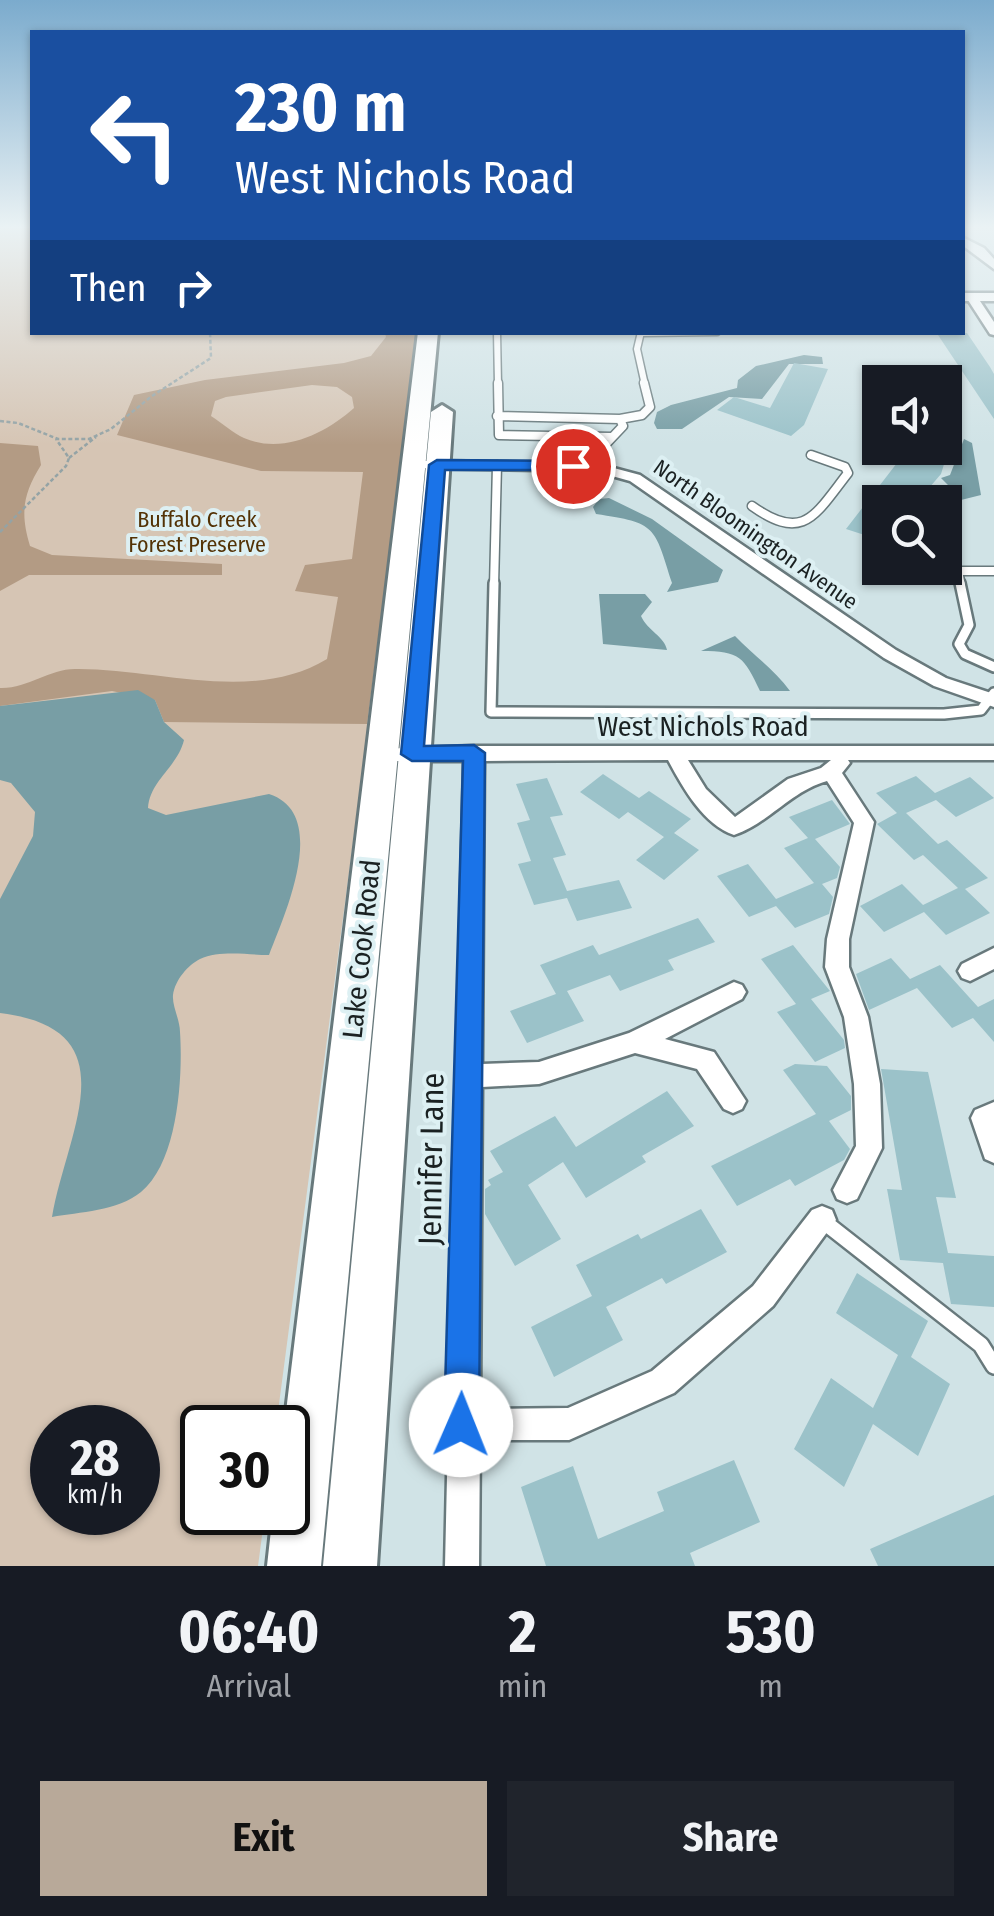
<!DOCTYPE html>
<html lang="en">
<head>
<meta charset="utf-8">
<style>
	:root { --surface:#171b24; --page:#20242c; --text:#f1f3f6; --muted:#9ea1a6; --accent:#b8a999 }
	body { margin:0; font-family:"Fira Sans Condensed",sans-serif; background:var(--page); color:var(--text); height:100vh; display:flex; flex-direction:column; font-size:38px; white-space:nowrap }
	* { box-sizing:border-box; margin:0 }
	p { font-size:32px; color:var(--muted) }
	.icon { flex:none; width:55px; height:55px; fill:none; stroke:currentColor; stroke-width:2; stroke-linecap:round; stroke-linejoin:round }
	.map { position:relative; height:1566px; overflow:hidden }
	.details { display:flex; flex-direction:column; background:var(--surface); flex:1 }
	.details>* { flex:none }
	.banner { position:absolute; left:30px; top:30px; width:935px; height:305px; border-radius:0px; box-shadow:0 2px 8px #0004; background:#1a4fa0; color:#fff; overflow:hidden }
	.fabs { position:absolute; left:862px; top:365px; display:grid; gap:20px }
	.fabs a { display:grid; place-items:center; width:100px; height:100px; border-radius:0px; background:var(--surface); box-shadow:0 2px 8px #0004; font-size:50px }
	.speed { position:absolute; left:30px; top:1405px; display:flex; gap:20px; font-size:50px; font-weight:700; text-align:center }
	.speed>* { display:grid; place-content:center; width:130px; height:130px; border-radius:50%; background:var(--surface); box-shadow:0 2px 8px #0004; line-height:1 }
	.speed small { font-size:25px; font-weight:400 }
	.speed .limit { border:5px solid #111; border-radius:15px; background:#fff; color:#111 }
	.pin { position:absolute; display:grid; place-items:center; width:85px; height:85px; color:#fff; margin:-42px; border:5px solid #fff; border-radius:50%; box-shadow:0 2px 10px #0007 }
	.me { position:absolute; width:110px; margin:-55px; rotate:1deg; stroke-linejoin:round; filter:drop-shadow(0 0 8px #0008) }
	.turn { display:flex; align-items:center; gap:35px; height:210px; padding:0 40px; font-size:45px }
	.turn .icon { width:130px; height:130px; stroke-width:2.5 }
	.turn b { display:block; font-size:70px; line-height:85px }
	.then { display:flex; align-items:center; height:95px; padding:0 40px; background:#0003; gap:20px; font-size:38px }
	.eta { display:flex; justify-content:space-evenly; align-items:center; height:170px; text-align:center }
	.eta b { font-size:60px; font-weight:700; line-height:70px }
	.primary-button { display:flex; gap:20px; margin-top:auto; padding:20px 40px }
	.primary-button a { flex:1; height:115px; border-radius:0px; background:var(--accent); color:#111; font-size:40px; font-weight:700; line-height:115px; text-align:center }
	.primary-button a+a { background:var(--page); color:var(--text) }
	.map>svg:first-child { display:block }
</style>
</head>
<body>
<div class="map">
<svg width="994" height="1566" viewBox="0 0 994 1566">
	<rect width="100%" height="100%" fill="#d0e3e6"/>
	<path fill="#d6c5b4" fill-rule="evenodd" d="M 0,226 L 32,226 L 32,332 L 420,333 L 276,1427 L 202,1428 L 202,1512 L 265,1513 L 258,1566 L 0,1566 ZM 52,1428 L 138,1428 L 138,1512 L 52,1512 Z"/>
	<path fill="#b39b84" fill-rule="evenodd" d="M 385,333 L 418,333 L 367,724 L 164,722 L 155,700 L 112,691 L 0,706 L 0,688 C 27,689 49,669 75,669 C 156,668 253,704 327,659 L 338,597 L 295,591 L 305,565 L 352,559 L 363,472 L 261,471 L 117,435 L 134,395 L 205,380 L 344,363 L 371,356 L 386,337 ZM 312,385 L 337,387 L 352,397 L 354,408 C 326,433 283,455 244,438 C 233,433 222,423 211,416 L 215,401 L 226,397 Z
		M 0,443 L 38,446 L 41,465 C 23,494 20,513 30,546 L 52,555 L 222,564 L 222,575 L 29,575 L 0,591 Z"/>
	<path fill="#789ea5" d="M 804,355 L 822,357 L 823,364 L 789,364 L 762,399 L 729,397 L 682,429 L 657,429 L 654,423 L 657,412 L 671,405 L 737,388 L 738,380 L 756,366 Z
		M 964,439 L 972,443 L 981,495 L 945,504 L 934,502 L 948,485 L 941,478 L 950,475 Z
		M 609,498 L 652,519 L 723,570 L 718,582 L 667,592 L 672,583 C 654,526 657,523 596,514 L 593,507 L 599,499 Z
		M 599,594 L 645,594 L 652,602 L 641,616 C 647,630 665,637 667,650 L 603,644 Z
		M 735,636 C 753,655 775,670 790,691 L 760,691 C 744,657 740,651 701,651 Z
		M 138,690 L 155,700 L 164,722 L 184,740 C 177,768 150,780 148,808 L 166,815 L 269,794 C 331,814 284,916 269,955 C 248,955 220,950 200,959 C 188,965 175,980 173,995 C 172,1006 180,1020 180,1032 C 183,1077 178,1162 141,1192 C 118,1211 79,1212 52,1217 C 66,1133 133,1029 0,1013 L 0,899 L 33,836 L 35,812 L 11,783 L 0,780 L 0,706 Z"/>
	<path fill="#9bc2c9" d="M 936,332 L 967,333 L 990,367 L 994,374 L 994,419 Z
		M 794,363 L 828,369 L 804,425 L 791,436 L 717,410 L 734,397 L 770,408 Z
		M 907,448 L 949,448 L 941,474 L 917,502 L 880,502 L 880,540 L 846,529 L 897,463 L 902,465 Z
		M 603,774 L 639,798 L 649,791 L 691,819 L 674,833 L 699,850 L 664,880 L 636,860 L 664,837 L 628,812 L 619,819 L 580,792 Z
		M 916,776 L 935,793 L 970,777 L 994,798 L 956,817 L 936,800 L 906,813 L 938,844 L 947,840 L 988,878 L 965,889 L 990,913 L 946,935 L 924,912 L 884,932 L 860,906 L 902,884 L 923,905 L 958,888 L 923,855 L 914,860 L 877,824 L 897,813 L 876,793 Z
		M 547,778 L 563,815 L 550,817 L 566,855 L 553,858 L 567,891 L 619,880 L 632,908 L 577,921 L 567,898 L 534,905 L 518,864 L 531,861 L 517,823 L 530,820 L 516,784 Z
		M 832,800 L 850,824 L 815,839 L 840,867 L 837,878 L 822,884 L 833,897 L 829,914 L 795,928 L 776,906 L 749,917 L 717,876 L 748,864 L 776,899 L 814,883 L 784,848 L 808,838 L 789,817 Z
		M 698,918 L 715,942 L 668,960 L 674,970 L 620,991 L 610,975 L 567,991 L 584,1021 L 527,1043 L 510,1011 L 556,994 L 540,965 L 593,945 L 599,955 Z
		M 793,945 L 830,991 L 811,999 L 844,1040 L 845,1048 L 815,1062 L 777,1012 L 796,1004 L 761,959 Z
		M 891,958 L 910,979 L 940,965 L 978,1007 L 994,999 L 994,1042 L 973,1018 L 952,1028 L 917,988 L 869,1010 L 856,974 Z
		M 795,1064 L 827,1066 L 851,1096 L 851,1110 L 829,1121 L 850,1149 L 844,1160 L 795,1186 L 790,1179 L 737,1206 L 711,1166 L 816,1114 L 783,1070 Z
		M 881,1069 L 928,1072 L 956,1198 L 936,1197 L 948,1253 L 994,1256 L 994,1307 L 951,1304 L 943,1263 L 900,1260 L 887,1189 L 902,1190 Z
		M 667,1091 L 694,1126 L 642,1156 L 646,1162 L 586,1198 L 563,1162 L 528,1185 L 561,1239 L 515,1266 L 485,1214 L 485,1189 L 491,1185 L 488,1180 L 503,1172 L 490,1151 L 555,1116 L 576,1147 Z
		M 701,1209 L 727,1252 L 666,1284 L 662,1278 L 606,1307 L 623,1340 L 554,1377 L 531,1327 L 592,1296 L 576,1265 L 638,1234 L 641,1239 Z
		M 857,1273 L 928,1321 L 911,1357 L 950,1384 L 918,1456 L 873,1424 L 844,1487 L 794,1449 L 831,1378 L 873,1408 L 898,1355 L 836,1313 Z
		M 734,1460 L 760,1522 L 690,1553 L 695,1566 L 546,1566 L 521,1487 L 573,1466 L 598,1539 L 664,1511 L 657,1492 Z
		M 994,1495 L 994,1566 L 878,1566 L 870,1549 Z"/>
	<g fill="none" stroke-linecap="round" stroke-linejoin="round">
		<g stroke="#68797c" stroke-width="9">
			<path id="service-far3" d="M 497,332 L 498,385
				M 641,332 L 637,349 L 645,385
				M 641,333 L 717,332"/>
		</g>
		<g stroke="#68797c" stroke-width="11">
			<path id="service-far2" d="M 498,383 L 499,435 L 612,437
				M 497,416 L 620,419 L 623,426 L 604,446 L 595,467
				M 620,419 L 642,415 L 650,407 L 644,383
				M 752,506 C 804,543 815,515 848,473 L 845,467 L 811,455
				M 494,586 L 497,465
				M 961,586 L 958,571 L 994,571"/>
		</g>
		<g stroke="#68797c" stroke-width="14">
			<path id="service-far1" d="M 494,583 L 491,712 L 944,714 L 981,710 L 994,693
				M 960,583 L 969,625 L 959,644 L 965,654 L 994,667"/>
		</g>
		<g stroke="#68797c" stroke-width="20">
			<path id="service" d="M 823,1221 L 981,1345 L 994,1366"/>
		</g>
		<g stroke="#68797c" stroke-width="5">
			<path id="minor" d="M 962,237 L 984,248 L 994,259 L 994,269 L 962,245 Z
				M 968,295 L 976,295 L 994,322 L 994,335 L 990,334 L 966,297 Z
				M 424,461 L 595,463 L 640,475 L 896,650 L 946,678 L 994,694 L 994,707 L 934,686 L 884,658 L 630,481 L 594,471 L 419,468 L 417,465 Z
				M 994,746 L 994,760 L 848,760 L 850,763 L 842,773 L 874,822 L 849,939 L 849,967 L 868,1017 L 880,1084 L 882,1148 L 857,1199 L 847,1203 L 837,1199 L 833,1190 L 856,1146 L 854,1084 L 844,1017 L 825,967 L 827,939 L 854,823 L 827,781 C 791,791 769,823 734,835 C 703,824 683,788 668,760 L 484,761 L 482,1064 L 539,1062 L 629,1033 L 734,982 L 742,985 L 746,992 L 742,999 L 665,1039 L 714,1052 L 746,1101 L 742,1109 L 733,1113 L 724,1109 L 697,1069 L 635,1053 L 539,1084 L 482,1087 L 480,1409 L 568,1408 L 652,1371 L 753,1286 L 812,1210 L 822,1206 L 832,1210 L 836,1220 L 773,1306 L 674,1393 L 569,1440 L 480,1440 L 479,1566 L 445,1566 L 448,1432 L 445,1425 L 449,1417 L 464,761 L 383,761 L 373,754 L 376,749 L 474,746 ZM 688,760 L 831,760 L 821,768 L 788,779 L 735,817 L 706,789 Z
				M 994,948 L 994,969 L 970,981 L 962,978 L 958,971 L 962,964 Z
				M 994,1102 L 994,1163 L 985,1159 L 971,1118 L 975,1110 Z"/>
		</g>
		<g stroke="#68797c" stroke-width="5">
			<path id="tertiary" d="M 962,293 L 994,293 L 994,301 L 962,301 Z"/>
		</g>
		<g stroke="#68797c" stroke-width="6">
			<path id="primary" d="M 418,332 L 438,332 L 321,1566 L 267,1566 L 273,1512 L 288,1512 L 288,1428 L 284,1428 Z
				M 442,405 L 453,412 L 377,1566 L 323,1566 L 431,412 Z"/>
		</g>
		<path stroke="#94a3a5" stroke-width="2.5" stroke-dasharray="4 2.5" stroke-linecap="butt" d="M 0,421 L 18,423 L 58,439 L 89,439 L 111,429 L 152,396 L 211,358 L 210,332
			M 69,458 L 96,437
			M 0,532 L 66,466 L 69,458 L 56,439"/>
		<use href="#service-far3" stroke="#fff" stroke-width="6"/>
		<use href="#service-far2" stroke="#fff" stroke-width="8"/>
		<use href="#service-far1" stroke="#fff" stroke-width="9"/>
		<use href="#service" stroke="#fff" stroke-width="15"/>
		<use href="#minor" fill="#fff" fill-rule="evenodd"/>
		<use href="#tertiary" fill="#fff" fill-rule="evenodd"/>
		<use href="#primary" fill="#fff" fill-rule="evenodd"/>
	</g>
	<linearGradient id="sky" x2="0" y2="1"><stop stop-color="#7babcd"/><stop offset="0.51" stop-color="#eaf2f4"/><stop offset="1" stop-color="#eaf2f4" stop-opacity="0"/></linearGradient>
	<rect width="994" height="445" fill="url(#sky)"/>
	<path fill="#1a73e8" stroke="#114b97" stroke-width="2.5" d="M 437,460 L 573,461 L 581,466 L 573,470 L 445,470 L 424,746 L 474,745 L 485,753 L 479,1425 L 474,1438 L 461,1443 L 449,1438 L 444,1425 L 463,761 L 412,761 L 401,754 L 429,465 Z"/>
	<g text-anchor="middle" stroke-width="8" stroke-linejoin="round" paint-order="stroke">
		<g font-size="22" fill="#533205" stroke="#ddf0f3">
			<text x="197" y="527">Buffalo Creek<tspan x="197" dy="25">Forest Preserve</tspan></text>
		</g>
		<g font-size="22" fill="#1a2122" stroke="#ddf0f3">
			<text transform="translate(756 534) rotate(35)" y="8">North Bloomington Avenue</text>
		</g>
		<g font-size="28" fill="#1a2122" stroke="#ddf0f3">
			<text x="703" y="736">West Nichols Road</text>
			<text transform="translate(361 949) rotate(-84)" y="10">Lake Cook Road</text>
		</g>
		<g font-size="32" fill="#1a2122" stroke="#ddf0f3">
			<text transform="translate(431 1159) rotate(-89)" y="11">Jennifer Lane</text>
		</g>
	</g>
</svg>
<div class="fabs">
<a><svg class="icon" aria-label="sound" viewBox="0 0 24 24"><path d="M4 9h4l5-4v14l-5-4H4zM17 9q2 3 0 6"/></svg></a>
<a><svg class="icon" aria-label="search" viewBox="0 0 24 24"><circle cx="10" cy="10" r="6"/><path d="M15 15l6 6"/></svg></a>
</div>
<div class="speed"><div>28<small>km/h</small></div><div class="limit">30</div></div>
<div class="pin" style="left:573px;top:466px;background:#d93025"><svg class="icon" aria-label="arrive" viewBox="0 0 24 24"><path d="M6 21V4h12l-3 4 3 4H6"/></svg></div>
<svg class="me" style="left:461px;top:1425px" viewBox="-20 -20 40 40"><circle r="19" fill="#fff"/><path d="M0-13L10 11 0 6-10 11z" fill="#1a73e8"/></svg>
<div class="banner">
<div class="turn"><svg class="icon" aria-label="left" viewBox="0 0 24 24"><path d="M17 20v-9H6M10 6l-5 5 5 5"/></svg><div><b>230 m</b>West Nichols Road</div></div>
<div class="then">Then<svg class="icon" aria-label="right" viewBox="0 0 24 24"><path d="M7 20v-9h11M14 6l5 5-5 5"/></svg></div>
</div>
</div>
<section class="details">
<div class="eta">
<div><b>06:40</b><p>Arrival</p></div>
<div><b>2</b><p>min</p></div>
<div><b>530</b><p>m</p></div>
</div>
<div class="primary-button"><a>Exit</a><a>Share</a></div>
</section>
</body>
</html>
